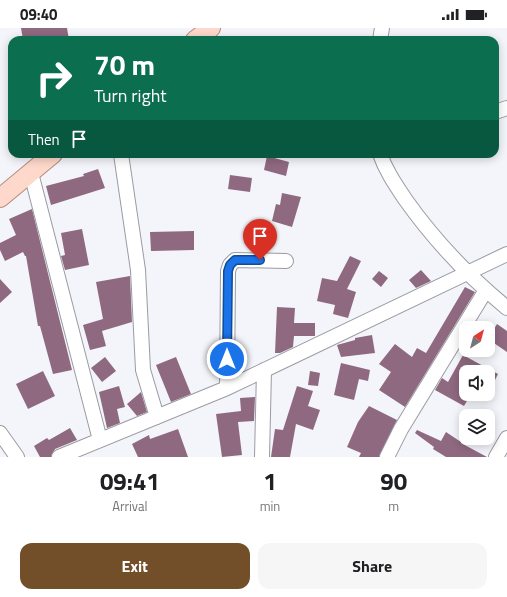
<!DOCTYPE html>
<html lang="en">
<head>
<meta charset="utf-8">
<style>
	:root { --surface:#fff; --page:#f6f6f6; --text:#202124; --muted:#757577; --accent:#734f29 }
	body { margin:0; font-family:"Titillium Web",sans-serif; background:var(--page); color:var(--text); height:100vh; display:flex; flex-direction:column; font-size:15px; white-space:nowrap }
	* { box-sizing:border-box; margin:0 }
	p { font-size:13px; color:var(--muted) }
	.icon { flex:none; width:22px; height:22px; fill:none; stroke:currentColor; stroke-width:2; stroke-linecap:round; stroke-linejoin:round }
	.map { position:relative; height:429px; overflow:hidden }
	.drawer { display:flex; flex-direction:column; background:var(--surface); flex:1 }
	.drawer>* { flex:none }
	.guide { position:absolute; left:8px; top:8px; width:491px; height:122px; border-radius:12px; box-shadow:0 2px 10px #0003; background:#0b6e4f; color:#fff; overflow:hidden }
	.needle { width:26px; rotate:36deg }
	.buttons { position:absolute; left:459px; top:293px; display:grid; gap:8px }
	.buttons a { display:grid; place-items:center; width:36px; height:36px; border-radius:8px; background:var(--surface); box-shadow:0 2px 10px #0003; font-size:20px }
	.pin { position:absolute; display:grid; place-items:center; width:34px; height:34px; color:#fff; margin:-41px -17px; border-radius:50% 50% 50% 0; rotate:-45deg; box-shadow:0 0 4px #0007 }
	.pin .icon { rotate:45deg }
	.me { position:absolute; width:44px; margin:-22px; rotate:0deg; stroke-linejoin:round; filter:drop-shadow(0 0 3px #0008) }
	.turn { display:flex; align-items:center; gap:14px; height:84px; padding:0 20px; font-size:18px }
	.turn .icon { width:52px; height:52px; stroke-width:2.5 }
	.turn b { display:block; font-size:28px; line-height:34px }
	.then { display:flex; align-items:center; height:38px; padding:0 20px; background:#0003; gap:8px; font-size:15px }
	.eta { display:flex; justify-content:space-evenly; align-items:center; height:68px; text-align:center }
	.eta b { font-size:24px; font-weight:700; line-height:28px }
	.primary-button { display:flex; gap:8px; margin-top:auto; padding:8px 20px }
	.primary-button a { flex:1; height:46px; border-radius:12px; background:var(--accent); color:#fff; font-size:16px; font-weight:700; line-height:46px; text-align:center }
	.primary-button a+a { background:var(--page); color:var(--text) }
	.status { display:flex; justify-content:space-between; align-items:center; height:28px; padding:0 20px; background:var(--surface); direction:ltr }
	.status svg { height:11px; fill:currentColor }
	.map>svg:first-child { display:block }
</style>
</head>
<body>
<div class="status"><b>09:40</b><svg viewBox="0 0 49 12"><path d="M0 12V9h3v3zM5 12V6h3v6zM10 12V3h3v9zM15 12V0h3v12zM26 1h20v11H26zM47 4h2v5h-2z"/></svg></div>
<div class="map">
<svg width="507" height="429" viewBox="0 0 507 429">
	<rect width="100%" height="100%" fill="#f3f5fa"/>
	<path fill="#8f6980" d="M 21,0 L 67,0 L 69,12 L 23,12 Z
		M 267,128 L 289,134 L 286,148 L 264,142 Z
		M 98,141 L 105,160 L 51,177 L 46,158 L 84,148 L 83,146 Z
		M 230,147 L 252,150 L 250,164 L 228,161 Z
		M 282,165 L 301,169 L 292,199 L 272,193 L 276,176 L 280,177 Z
		M 32,181 L 72,342 L 53,346 L 40,298 L 38,298 L 26,228 L 25,228 L 23,224 L 5,233 L 0,222 L 0,215 L 16,207 L 9,191 Z
		M 82,201 L 89,237 L 65,242 L 61,228 L 65,227 L 61,205 Z
		M 194,203 L 194,222 L 151,223 L 150,204 Z
		M 350,228 L 361,233 L 347,261 L 356,264 L 348,290 L 333,286 L 335,277 L 317,273 L 322,250 L 337,253 Z
		M 421,242 L 431,253 L 416,260 L 409,252 Z
		M 379,243 L 388,250 L 381,259 L 372,251 Z
		M 130,248 L 132,294 L 102,303 L 106,318 L 90,322 L 83,297 L 103,291 L 96,254 Z
		M 0,251 L 12,264 L 0,275 Z
		M 465,259 L 475,264 L 405,379 L 379,362 L 391,344 L 379,336 L 395,316 L 412,329 L 417,320 L 426,325 Z
		M 277,279 L 295,280 L 294,295 L 315,295 L 315,308 L 294,308 L 293,319 L 280,325 L 275,325 Z
		M 497,296 L 507,303 L 507,324 L 488,311 Z
		M 372,307 L 375,325 L 341,329 L 337,317 L 355,312 L 355,310 Z
		M 463,327 L 498,346 L 488,366 L 488,344 L 466,344 L 466,366 L 471,366 L 464,378 L 435,362 L 442,350 L 448,354 Z
		M 105,329 L 116,343 L 102,354 L 91,340 Z
		M 176,329 L 191,366 L 171,374 L 156,337 Z
		M 341,335 L 370,342 L 368,353 L 359,351 L 354,372 L 334,367 Z
		M 43,343 L 55,368 L 28,381 L 16,356 Z
		M 310,343 L 320,345 L 318,358 L 308,357 Z
		M 119,358 L 125,379 L 117,381 L 120,395 L 107,400 L 99,364 Z
		M 297,358 L 313,363 L 308,378 L 320,382 L 313,402 L 296,396 L 290,429 L 271,429 L 275,401 L 283,402 Z
		M 141,364 L 147,384 L 137,388 L 127,376 Z
		M 255,369 L 254,393 L 238,394 L 242,427 L 222,429 L 216,386 L 241,383 L 240,370 Z
		M 369,378 L 397,392 L 379,429 L 359,429 L 361,425 L 347,419 L 358,394 Z
		M 70,400 L 77,412 L 55,421 L 51,429 L 40,429 L 34,418 L 47,410 L 49,412 Z
		M 178,401 L 188,429 L 138,429 L 132,416 L 149,407 L 150,411 Z
		M 417,402 L 441,413 L 446,404 L 461,414 L 461,415 L 487,429 L 446,429 L 433,421 L 434,419 L 415,405 Z"/>
	<g fill="none" stroke-linecap="round" stroke-linejoin="round">
		<g stroke="#9a9ca1" stroke-width="16">
			<path id="minor" d="M 380,12 L 382,0
				M 495,84 L 507,80
				M 121,126 L 138,242 L 143,342 L 157,389
				M 380,126 C 386,143 395,156 405,171 C 434,212 468,248 507,280
				M 31,145 L 100,412
				M 227,360 L 228,243 L 230,237 L 235,232 L 286,233
				M 0,405 L 17,429
				M 59,429 L 227,360 L 507,226
				M 262,429 L 264,342
				M 387,429 L 401,401 L 486,262
				M 496,429 L 507,410"/>
		</g>
		<g stroke="#b48b7d" stroke-width="20">
			<path id="major" d="M 195,12 L 211,0
				M 0,170 L 53,126"/>
		</g>
		<use href="#minor" stroke="#fff" stroke-width="14"/>
		<use href="#major" stroke="#fed8cb" stroke-width="18"/>
	</g>
	<g fill="none" stroke-linecap="round" stroke-linejoin="round">
		<g stroke="#114b97" stroke-width="10">
			<path id="route" d="M 227,331 L 228,243 L 230,237 L 235,232 L 260,232"/>
		</g>
		<use href="#route" stroke="#1a73e8" stroke-width="7"/>
	</g>
</svg>
<div class="buttons">
<a><svg class="needle" viewBox="-14 -14 28 28"><path d="M0-13l5 13h-10z" fill="#e53935"/><path d="M0 13l5-13h-10z" fill="#757577"/></svg></a>
<a><svg class="icon" aria-label="sound" viewBox="0 0 24 24"><path d="M4 9h4l5-4v14l-5-4H4zM17 9q2 3 0 6"/></svg></a>
<a><svg class="icon" aria-label="layers" viewBox="0 0 24 24"><path d="M12 4l9 5-9 5-9-5zM3 14l9 5 9-5"/></svg></a>
</div>
<div class="pin" style="left:260px;top:232px;background:#d93025"><svg class="icon" aria-label="arrive" viewBox="0 0 24 24"><path d="M6 21V4h12l-3 4 3 4H6"/></svg></div>
<svg class="me" style="left:227px;top:331px" viewBox="-20 -20 40 40"><circle r="17" fill="#1a73e8" stroke="#fff" stroke-width="3"/><path d="M0-11L8 9 0 5-8 9z" fill="#fff"/></svg>
<div class="guide">
<div class="turn"><svg class="icon" aria-label="right" viewBox="0 0 24 24"><path d="M7 20v-9h11M14 6l5 5-5 5"/></svg><div><b>70 m</b>Turn right</div></div>
<div class="then">Then<svg class="icon" aria-label="arrive" viewBox="0 0 24 24"><path d="M6 21V4h12l-3 4 3 4H6"/></svg></div>
</div>
</div>
<section class="drawer">
<div class="eta">
<div><b>09:41</b><p>Arrival</p></div>
<div><b>1</b><p>min</p></div>
<div><b>90</b><p>m</p></div>
</div>
<div class="primary-button"><a>Exit</a><a>Share</a></div>
</section>
</body>
</html>
